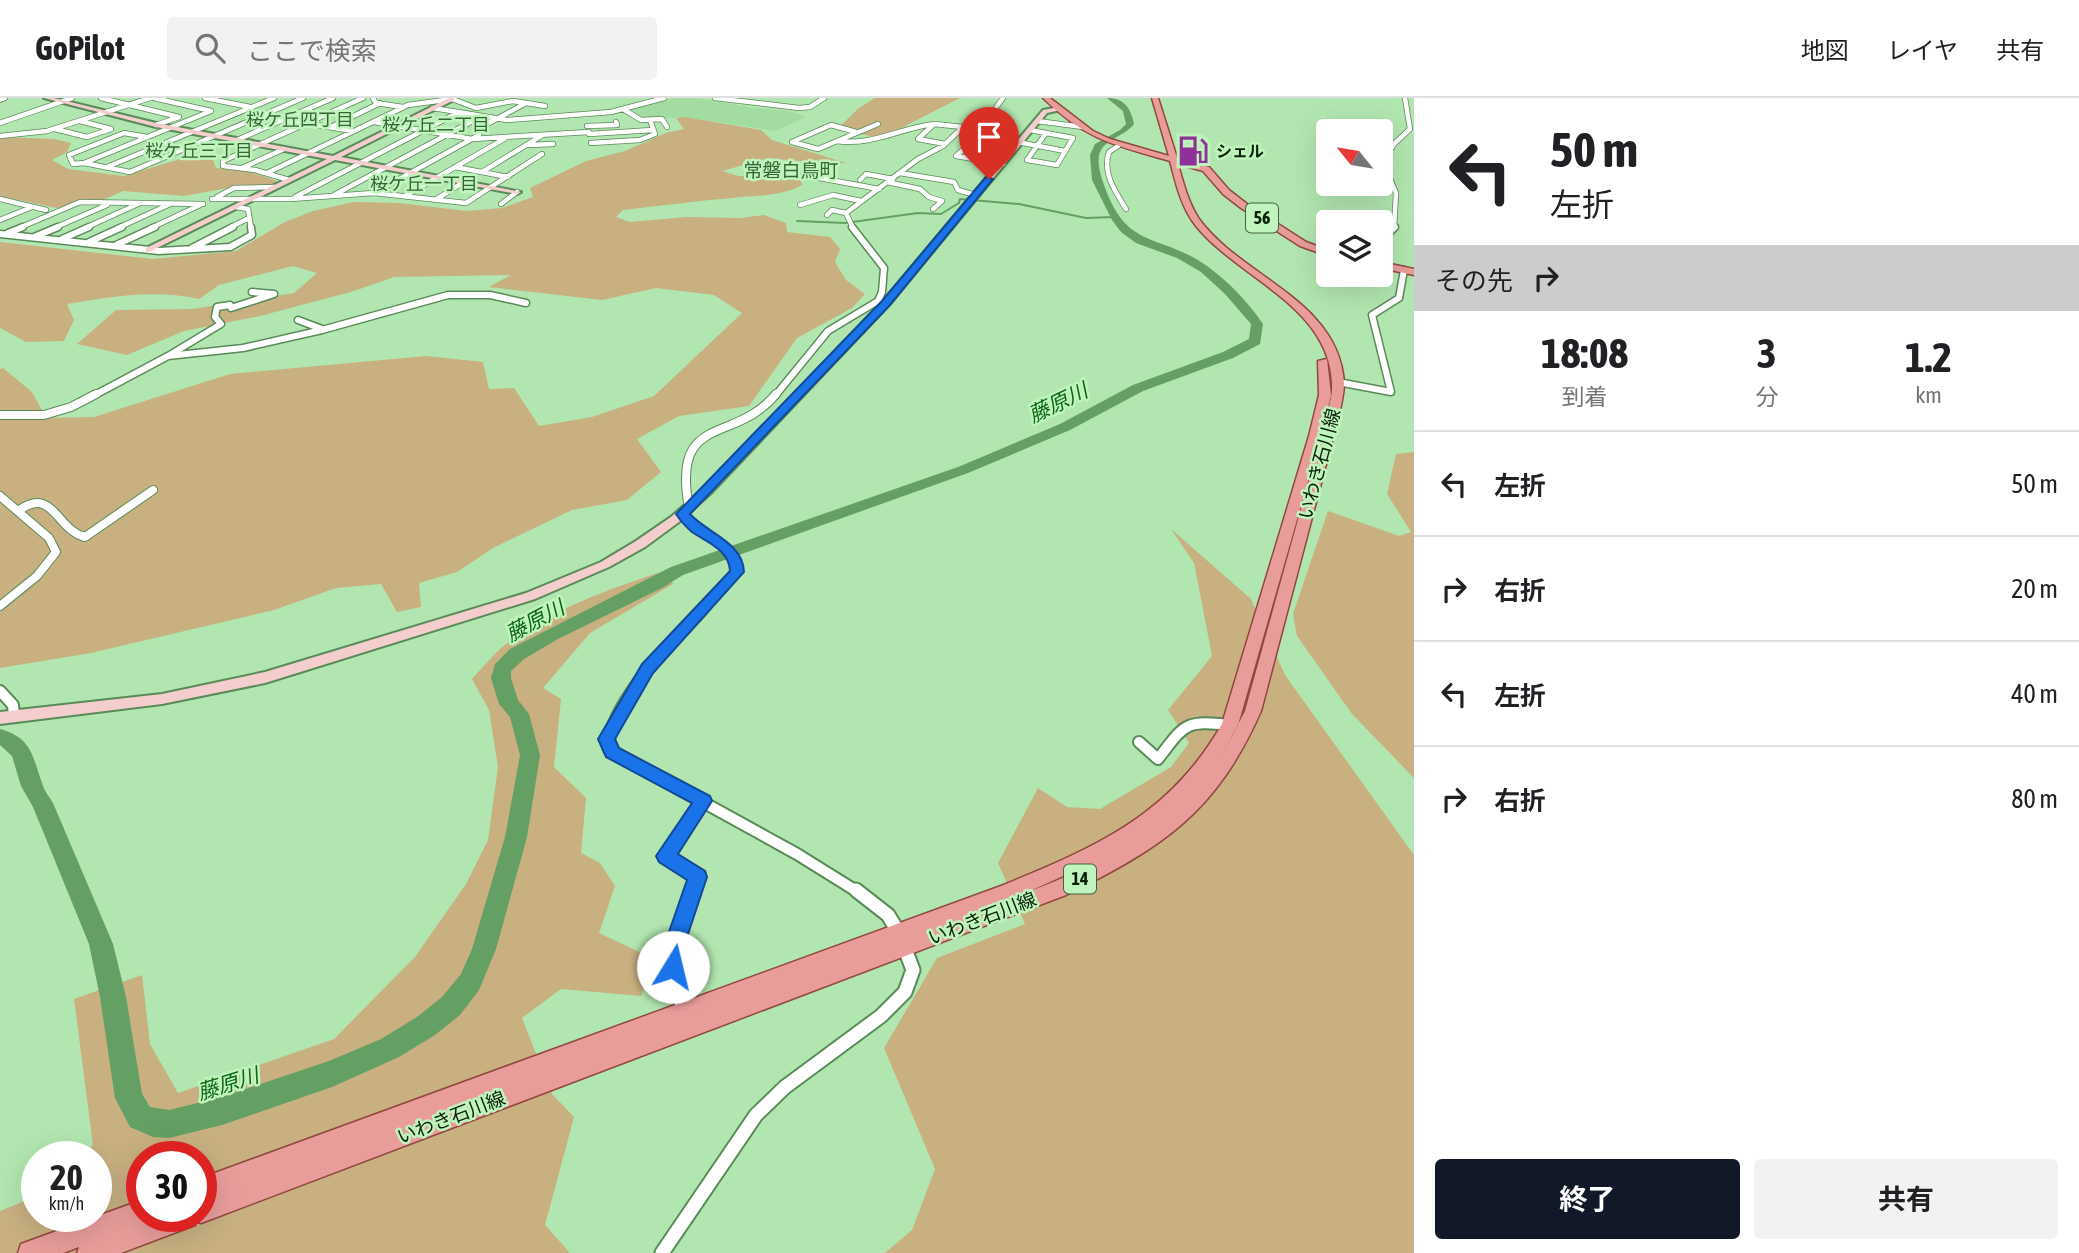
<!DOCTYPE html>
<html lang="ja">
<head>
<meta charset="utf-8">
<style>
	:root { --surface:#fff; --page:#f2f2f2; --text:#202124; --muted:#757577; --line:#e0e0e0; --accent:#111827 }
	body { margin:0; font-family:"Asap Condensed","Noto Sans JP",sans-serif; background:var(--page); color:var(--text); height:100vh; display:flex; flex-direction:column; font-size:26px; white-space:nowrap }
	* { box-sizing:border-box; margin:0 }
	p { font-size:23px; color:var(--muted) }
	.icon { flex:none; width:38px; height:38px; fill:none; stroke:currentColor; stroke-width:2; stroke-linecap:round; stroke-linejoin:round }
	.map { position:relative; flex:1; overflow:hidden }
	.drawer { display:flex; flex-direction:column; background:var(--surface); width:665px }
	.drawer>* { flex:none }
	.guide { background:#fff; color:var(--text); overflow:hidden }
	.needle { width:46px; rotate:300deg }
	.fabs { position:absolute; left:1316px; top:21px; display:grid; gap:14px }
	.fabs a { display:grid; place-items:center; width:77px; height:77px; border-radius:7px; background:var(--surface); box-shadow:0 7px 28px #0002; font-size:35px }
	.speed { position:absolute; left:21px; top:1043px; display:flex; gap:14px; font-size:35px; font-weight:700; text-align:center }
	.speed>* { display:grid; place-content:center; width:91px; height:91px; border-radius:50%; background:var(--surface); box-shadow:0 7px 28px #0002; line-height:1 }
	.speed small { font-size:18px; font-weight:400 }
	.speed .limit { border:10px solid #d22; background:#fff; color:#111 }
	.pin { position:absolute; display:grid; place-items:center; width:60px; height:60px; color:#fff; margin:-72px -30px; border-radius:50% 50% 50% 0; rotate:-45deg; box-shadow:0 0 7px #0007 }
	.pin .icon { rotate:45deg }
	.me { position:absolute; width:77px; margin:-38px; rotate:9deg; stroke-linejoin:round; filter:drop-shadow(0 0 5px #0008) }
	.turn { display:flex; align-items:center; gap:24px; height:147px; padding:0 21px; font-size:32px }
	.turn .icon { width:91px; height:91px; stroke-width:2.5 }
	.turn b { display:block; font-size:49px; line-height:60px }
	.then { display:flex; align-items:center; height:66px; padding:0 21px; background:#0003; gap:14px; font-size:26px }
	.eta { display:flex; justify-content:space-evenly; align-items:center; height:119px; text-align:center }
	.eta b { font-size:42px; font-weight:700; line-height:49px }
	.cta { display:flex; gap:14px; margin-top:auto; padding:14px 21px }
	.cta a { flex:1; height:80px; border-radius:7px; background:var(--accent); color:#fff; font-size:28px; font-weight:700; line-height:80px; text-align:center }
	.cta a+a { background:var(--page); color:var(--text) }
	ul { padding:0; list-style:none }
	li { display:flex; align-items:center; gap:21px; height:105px; padding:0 21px; border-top:2px solid var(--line) }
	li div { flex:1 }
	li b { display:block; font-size:26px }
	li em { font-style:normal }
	header { display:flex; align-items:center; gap:42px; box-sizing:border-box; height:98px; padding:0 35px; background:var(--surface); border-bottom:2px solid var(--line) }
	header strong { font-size:33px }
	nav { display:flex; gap:38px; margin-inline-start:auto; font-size:24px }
	.search { width:490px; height:63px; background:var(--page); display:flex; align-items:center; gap:18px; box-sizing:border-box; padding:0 24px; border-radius:7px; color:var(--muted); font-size:26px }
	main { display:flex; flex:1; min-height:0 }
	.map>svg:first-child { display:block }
</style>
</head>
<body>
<header>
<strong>GoPilot</strong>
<div class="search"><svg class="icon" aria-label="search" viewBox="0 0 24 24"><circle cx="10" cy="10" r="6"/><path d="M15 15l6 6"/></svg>ここで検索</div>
<nav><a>地図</a><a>レイヤ</a><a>共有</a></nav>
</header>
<main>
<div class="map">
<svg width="1414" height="1155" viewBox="0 0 1414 1155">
	<rect width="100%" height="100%" fill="#b2e6b0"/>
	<path fill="#a2dca0" d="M 674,0 L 695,0 L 754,10 L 790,13 L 806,19 L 775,33 L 685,19 L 638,22 L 619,14 Z"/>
	<path fill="#c8b081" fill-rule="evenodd" d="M 875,0 L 960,0 L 907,27 L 889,41 L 836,32 L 859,10 Z
		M 685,19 L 761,32 L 772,42 L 846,65 L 826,66 L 768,60 L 722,73 L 738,78 L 800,80 L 802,87 C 779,99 758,97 732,100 C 696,103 659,108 623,112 L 616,119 L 630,124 L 686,119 L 740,120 L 764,117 L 786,125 L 787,134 L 830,139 L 840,151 L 835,164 L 846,182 L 865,196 L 852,210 L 797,240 L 749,308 L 679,318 L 637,341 L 661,374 L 627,402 L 572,412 L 493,450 L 457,474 L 419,485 L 421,509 L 397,514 L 381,486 L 336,490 L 274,512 L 91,555 L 0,570 L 0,271 L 3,270 L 32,294 L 46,320 L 94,319 L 230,276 L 426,258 L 483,264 L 489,291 L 514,290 L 539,328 L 592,319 L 654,298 L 742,215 L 714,197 L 656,190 L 602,202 L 489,189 L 511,177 L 394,179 L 354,193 L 260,218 L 184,233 L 127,257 L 77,246 L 116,212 L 193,211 L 294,195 L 317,175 L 293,168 L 219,187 L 199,201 C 152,191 113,199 67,206 L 74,222 L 64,243 L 26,244 L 0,230 L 0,144 L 153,161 L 236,153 L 285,124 L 313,113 L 354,104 L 399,105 L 467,113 L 502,110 L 533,99 L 530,90 L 586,63 L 625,53 L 666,35 L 684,31 L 676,20 Z
		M 0,39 L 54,41 L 71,45 L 67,54 L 52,62 L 68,71 L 124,78 L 187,59 L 213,62 L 216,70 L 250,74 L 277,83 L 271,87 L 228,90 L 184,98 L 123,93 L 103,102 L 57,110 L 0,98 Z
		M 1414,354 L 1414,680 L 1352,616 L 1297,538 L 1293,516 L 1328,413 L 1399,438 L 1411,434 L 1387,396 L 1396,356 Z
		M 1171,431 L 1251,501 L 1285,577 L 1414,757 L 1414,1155 L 885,1155 L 912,1132 L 935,1071 L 884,950 L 937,860 L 1025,826 L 998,765 L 1038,690 L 1067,709 L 1100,711 L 1171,669 L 1189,645 L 1168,612 L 1212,558 L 1194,465 Z
		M 667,472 L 673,486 L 590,535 L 543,590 L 561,601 L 554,669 L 586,700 L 581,755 L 600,765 L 615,788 L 599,835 L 654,861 L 641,898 L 561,891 L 522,920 L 552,996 L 574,1019 L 545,1127 L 570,1155 L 0,1155 L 0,1113 L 25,1103 L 37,1093 L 37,1118 L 96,1118 L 96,1059 L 80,1059 L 93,1047 L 74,901 L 142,877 L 150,946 L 178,995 L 334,941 L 415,859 L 466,786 L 488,742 L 498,669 L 489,612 L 472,581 C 484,568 496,553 510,543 C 554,510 615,489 667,472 ZM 142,1059 L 201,1059 L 201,1118 L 142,1118 Z"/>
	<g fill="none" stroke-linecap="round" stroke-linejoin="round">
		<path stroke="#649f63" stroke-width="2" d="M 797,123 L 845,125 L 918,115 L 941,116 L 959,105 L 960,101 L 1019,106 L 1086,120 L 1115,119"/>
		<path fill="#649f63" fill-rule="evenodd" d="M 1107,0 C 1124,0 1131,10 1134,26 C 1126,37 1107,41 1101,52 C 1096,61 1100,75 1103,84 C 1126,154 1159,134 1207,168 C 1229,184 1248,204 1263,226 L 1260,246 L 1233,260 L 1143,293 L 1070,332 L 968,375 L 683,477 L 662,490 L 558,541 L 524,561 L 511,573 L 511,580 L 518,602 L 529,616 L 540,657 L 527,739 L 496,851 L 479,892 L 460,917 L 435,937 L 399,959 L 332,989 L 222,1027 L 169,1040 L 153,1039 L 130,1029 L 115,1000 L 100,899 L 89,846 L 33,709 L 21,688 L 12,658 L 0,647 L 0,631 C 32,640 32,657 42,685 C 44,693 49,698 53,705 L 113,846 L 126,899 L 142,996 L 150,1009 L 169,1012 L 222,999 L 329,963 L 381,941 L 417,919 L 442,899 L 461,876 L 472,851 L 505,739 L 520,657 L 510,619 L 499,606 L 491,580 L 495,566 L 510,551 L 671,469 L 958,369 L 1060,326 L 1133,287 L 1223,254 L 1249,241 L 1251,226 L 1225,196 L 1201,174 L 1177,160 L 1136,145 L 1121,134 L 1112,122 L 1092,82 L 1090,57 L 1095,46 L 1120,32 L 1126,26 L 1123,13 Z"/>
		<g stroke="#598a58" stroke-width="6">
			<path id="street-far4" d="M 101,0 L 179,19 L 156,27
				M 154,0 L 211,13 L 84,65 L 130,74 L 303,0
				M 205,0 L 250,9
				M 373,0 L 376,5 L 403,9
				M 715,0 L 799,10 L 810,9 L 824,0
				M 0,2 L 5,0
				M 526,5 L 545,8
				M 433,10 L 507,22 L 611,14 L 664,0
				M 623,11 L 641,22 L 662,21 L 667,29
				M 264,18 L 352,33
				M 1037,23 L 1083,29
				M 374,24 L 472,41 L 589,34
				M 0,25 L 72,0
				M 992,26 L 1014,30 L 985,63 L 956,58 Z
				M 587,28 L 617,27 L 616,24
				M 331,29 L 380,5
				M 55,31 L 87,39 L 111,31 L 80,23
				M 1030,32 L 1073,40 L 1057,67 L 1027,62 L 1046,35
				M 959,33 L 1065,53
				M 856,34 L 831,27 L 792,44 L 818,51 L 878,26
				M 589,36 L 653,32
				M 0,38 L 47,33 L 150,0
				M 237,42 L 333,0
				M 837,43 C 872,48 900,30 934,26
				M 591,45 L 640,42 L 655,36 L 650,22
				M 945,46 L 918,41 L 934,26 L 963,29
				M 529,47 L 553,46
				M 1118,48 L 1109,54 C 1102,75 1115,93 1126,111
				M 985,63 L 1003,66
				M 84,65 L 73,66 L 69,57 L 124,35 L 147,39
				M 107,69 L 274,0
				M 455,69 L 508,79
				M 242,70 L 284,51
				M 482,74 L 541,38
				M 267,75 L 408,7 L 452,1 L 476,10 L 513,3 L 526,5 L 480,30 L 479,37 L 374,95
				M 900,75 L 954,84 L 958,92 L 975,97
				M 803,77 L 879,91
				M 289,82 L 255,72 L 223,68 L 223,63 L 363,0
				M 860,82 L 866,76 L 893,81
				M 887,84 L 920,91 L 929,99 L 942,103 L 933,111
				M 334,97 L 482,18
				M 405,98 L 504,41
				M 217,99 L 234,90 L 275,89
				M 295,99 L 459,14
				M 0,101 L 46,112
				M 212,101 L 290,101 L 374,95 L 466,105 L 542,56
				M 435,102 L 464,84
				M 501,106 L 517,94
				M 800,107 L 833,97 L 861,103
				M 236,109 L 248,111 L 251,130
				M 827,117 L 832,112 L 846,115
				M 0,122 L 32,109
				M 19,130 L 80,104 L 203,106
				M 54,130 L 107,107
				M 85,130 L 140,105
				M 118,130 L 170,106
				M 151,130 L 200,107
				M 229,130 L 249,120
				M 853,130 L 846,115 L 918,61 L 943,48 L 963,29 L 989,19 L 1003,0
				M 1394,130 L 1396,95 L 1383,64 L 1394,46 L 1410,31 L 1405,0"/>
		</g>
		<g stroke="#598a58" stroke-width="9">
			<path id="street-far3" d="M 852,129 L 884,170 L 882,194 L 878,203 L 886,205
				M 8,135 L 23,129
				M 0,136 L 159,153 L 230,149 L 252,137 L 251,129
				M 34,139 L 58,129
				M 62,141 L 89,129
				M 1381,143 L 1395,129
				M 89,144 L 122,129
				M 116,147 L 155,129
				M 192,150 L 233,129
				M 298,222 L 322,231
				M 168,258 L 243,250 L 322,232 L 448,197 L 490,197 L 526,205
				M 1338,284 L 1391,294 L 1372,217 L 1399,200 L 1404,172
				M 93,298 L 168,258 L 221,226 L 215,219 L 217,209 L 230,207 L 231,210 L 274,196 L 252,194
				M 775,298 L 828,233 L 878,203"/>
		</g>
		<g stroke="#598a58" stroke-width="10">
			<path id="street-far2" d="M 0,317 L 44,317 L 71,309 L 96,296
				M 0,398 L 49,440 L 56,454 L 37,478 L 0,508
				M 689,410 C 671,313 735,347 776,296
				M 18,413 C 53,387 56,432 85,439 L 153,392
				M 682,417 C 701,437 731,444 737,474 L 700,514"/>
		</g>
		<g stroke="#598a58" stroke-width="14">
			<path id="street-far1" d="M 702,512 C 671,545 611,604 608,649 L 612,654 L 797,756 L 858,794
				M 0,593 L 13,607 L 14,619
				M 1139,644 L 1158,661 C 1185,626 1184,622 1230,627
				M 693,794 L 698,779 L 666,758 L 704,703"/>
		</g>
		<g stroke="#598a58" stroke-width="17">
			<path id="street" d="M 683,914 L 672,854 L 693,792
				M 662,1155 L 756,1017 L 785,989 L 881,918 L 905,894 L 913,872 L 899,835 L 888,817 L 856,792"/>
		</g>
		<g stroke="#598a58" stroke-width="4">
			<path id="secondary" d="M 44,0 L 54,0 L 156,25 L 333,58 L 449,0 L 454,0 L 454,2 L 341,59 L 521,94 L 517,96 L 335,62 L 149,154 L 146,154 L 146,150 L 327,61 L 156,29 Z
				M 1059,9 L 1061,12 L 1047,15 L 889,207 L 712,394 L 679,424 L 645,449 L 609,469 L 535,501 L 265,585 L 162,606 L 0,626 L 0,614 L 162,596 L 265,574 L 526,495 L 601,464 L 636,443 L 671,419 L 704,390 L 883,203 L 1043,12 Z"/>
		</g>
		<g stroke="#92473e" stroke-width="3">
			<path id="primary" d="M 1043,0 L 1050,0 L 1093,33 L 1110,41 L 1169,58 L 1152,0 L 1158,0 L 1177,60 L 1209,69 L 1229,92 L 1247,106 L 1306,144 L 1328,152 L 1328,158 L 1300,148 L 1241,110 L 1223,96 L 1203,73 L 1178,66 C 1183,84 1188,104 1199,121 C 1241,179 1339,202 1344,285 C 1344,296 1341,307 1339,317 L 1261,613 C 1216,715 1163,749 1066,797 L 201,1125 L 196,1123 L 195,1127 L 121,1155 L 77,1155 L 79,1149 L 63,1155 L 18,1155 L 21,1146 L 142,1102 L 142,1118 L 201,1118 L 201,1080 L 1001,788 C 1094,750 1170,718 1222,626 L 1309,338 L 1319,297 L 1318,263 L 1327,261 L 1331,297 L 1321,338 L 1238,627 L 1221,659 L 1245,613 L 1327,317 C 1329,307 1333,296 1332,285 C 1329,208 1238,180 1196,128 C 1181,109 1176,86 1170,63 C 1114,47 1086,42 1043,0 ZM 1094,764 C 1073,776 1052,785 1030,793 Z
				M 1381,164 L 1414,171 L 1414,177 L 1381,170 Z"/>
		</g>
		<use href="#street-far4" stroke="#fff" stroke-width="4.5"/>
		<use href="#street-far3" stroke="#fff" stroke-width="6"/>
		<use href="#street-far2" stroke="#fff" stroke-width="8"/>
		<use href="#street-far1" stroke="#fff" stroke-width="10"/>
		<use href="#street" stroke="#fff" stroke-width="13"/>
		<use href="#secondary" fill="#f4cecd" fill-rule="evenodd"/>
		<use href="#primary" fill="#e99d9b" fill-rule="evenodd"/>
	</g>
	<path fill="#1a73e8" stroke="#114b97" stroke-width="2" d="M 986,79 L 993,81 L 890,207 L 690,416 C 707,435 743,444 744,474 L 653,575 L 615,641 L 619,650 L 710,698 L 712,703 L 678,756 L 705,773 L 707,779 L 682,854 L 684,869 L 681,876 L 673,879 L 666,876 L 662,854 L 687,782 L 659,764 L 656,758 L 692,705 L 606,659 L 598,641 L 642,566 L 730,473 C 729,451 706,444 692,434 C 686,429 680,422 676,416 L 882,203 Z"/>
	<defs>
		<g id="fuel-bare" transform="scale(2.415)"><path d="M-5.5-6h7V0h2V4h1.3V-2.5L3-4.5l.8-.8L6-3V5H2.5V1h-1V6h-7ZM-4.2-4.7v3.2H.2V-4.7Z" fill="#90319a" stroke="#bff4bc" stroke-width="2.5" paint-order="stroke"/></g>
	</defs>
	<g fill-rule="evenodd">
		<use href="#fuel-bare" x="1193" y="53"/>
	</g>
	<g text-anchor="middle" stroke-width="5" stroke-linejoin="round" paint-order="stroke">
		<g font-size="16" font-weight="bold" fill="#0c200c" stroke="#bff4bc" text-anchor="start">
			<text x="1216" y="59">シェル</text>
		</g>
		<g font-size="18" fill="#356535" stroke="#bff4bc">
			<text x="300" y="28">桜ケ丘四丁目</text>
			<text x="436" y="33">桜ケ丘二丁目</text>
			<text x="199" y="59">桜ケ丘三丁目</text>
			<text x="424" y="92">桜ケ丘一丁目</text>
		</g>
		<g fill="#bff4bc" stroke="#426041" stroke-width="2">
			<rect x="1246" y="105.5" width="32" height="29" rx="5"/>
			<rect x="1064" y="766.5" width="32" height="29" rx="5"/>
		</g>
		<g font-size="18" font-weight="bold" fill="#0c200c">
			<text x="1262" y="126">56</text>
			<text x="1080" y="787">14</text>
		</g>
		<g font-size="19" fill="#356535" stroke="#bff4bc">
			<text x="791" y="79">常磐白鳥町</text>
		</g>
		<g font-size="19" fill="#0c200c" stroke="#bff4bc">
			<text transform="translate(1319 366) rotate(-75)" y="7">いわき石川線</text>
			<text transform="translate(982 820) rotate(-21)" y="7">いわき石川線</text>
			<text transform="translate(451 1019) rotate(-21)" y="7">いわき石川線</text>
		</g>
		<g font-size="21" font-style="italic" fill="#0e6516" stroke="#bff4bc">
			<text transform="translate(1058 305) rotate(-26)" y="7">藤原川</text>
			<text transform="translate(535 523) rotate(-28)" y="7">藤原川</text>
			<text transform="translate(228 986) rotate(-17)" y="7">藤原川</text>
		</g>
	</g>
</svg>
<div class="fabs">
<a><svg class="needle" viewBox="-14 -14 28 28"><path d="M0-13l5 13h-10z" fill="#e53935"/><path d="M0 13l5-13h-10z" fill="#757577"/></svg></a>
<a><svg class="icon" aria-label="layers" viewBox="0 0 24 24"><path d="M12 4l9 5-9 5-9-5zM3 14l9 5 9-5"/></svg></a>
</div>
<div class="speed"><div>20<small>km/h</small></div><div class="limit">30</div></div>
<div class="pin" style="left:989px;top:81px;background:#d93025"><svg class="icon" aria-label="arrive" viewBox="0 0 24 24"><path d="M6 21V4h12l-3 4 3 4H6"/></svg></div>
<svg class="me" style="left:673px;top:869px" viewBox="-20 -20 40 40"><circle r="19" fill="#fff"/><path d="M0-13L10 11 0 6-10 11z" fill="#1a73e8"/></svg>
</div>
<section class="drawer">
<div class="guide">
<div class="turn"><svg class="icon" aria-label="left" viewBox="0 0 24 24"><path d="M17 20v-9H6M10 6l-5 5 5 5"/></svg><div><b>50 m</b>左折</div></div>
<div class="then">その先<svg class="icon" aria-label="right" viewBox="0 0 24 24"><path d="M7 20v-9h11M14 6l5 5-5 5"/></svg></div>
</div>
<div class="eta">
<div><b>18:08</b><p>到着</p></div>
<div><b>3</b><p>分</p></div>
<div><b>1.2</b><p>km</p></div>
</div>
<ul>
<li><svg class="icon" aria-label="left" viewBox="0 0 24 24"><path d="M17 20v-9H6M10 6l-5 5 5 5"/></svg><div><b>左折</b></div><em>50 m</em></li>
<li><svg class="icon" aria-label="right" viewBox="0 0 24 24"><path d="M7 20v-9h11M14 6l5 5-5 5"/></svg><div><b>右折</b></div><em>20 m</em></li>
<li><svg class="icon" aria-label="left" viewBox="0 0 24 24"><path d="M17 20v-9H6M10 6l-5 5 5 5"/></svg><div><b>左折</b></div><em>40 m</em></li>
<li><svg class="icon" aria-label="right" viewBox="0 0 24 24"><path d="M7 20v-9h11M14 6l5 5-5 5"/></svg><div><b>右折</b></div><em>80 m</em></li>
</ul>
<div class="cta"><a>終了</a><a>共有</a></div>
</section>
</main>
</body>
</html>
